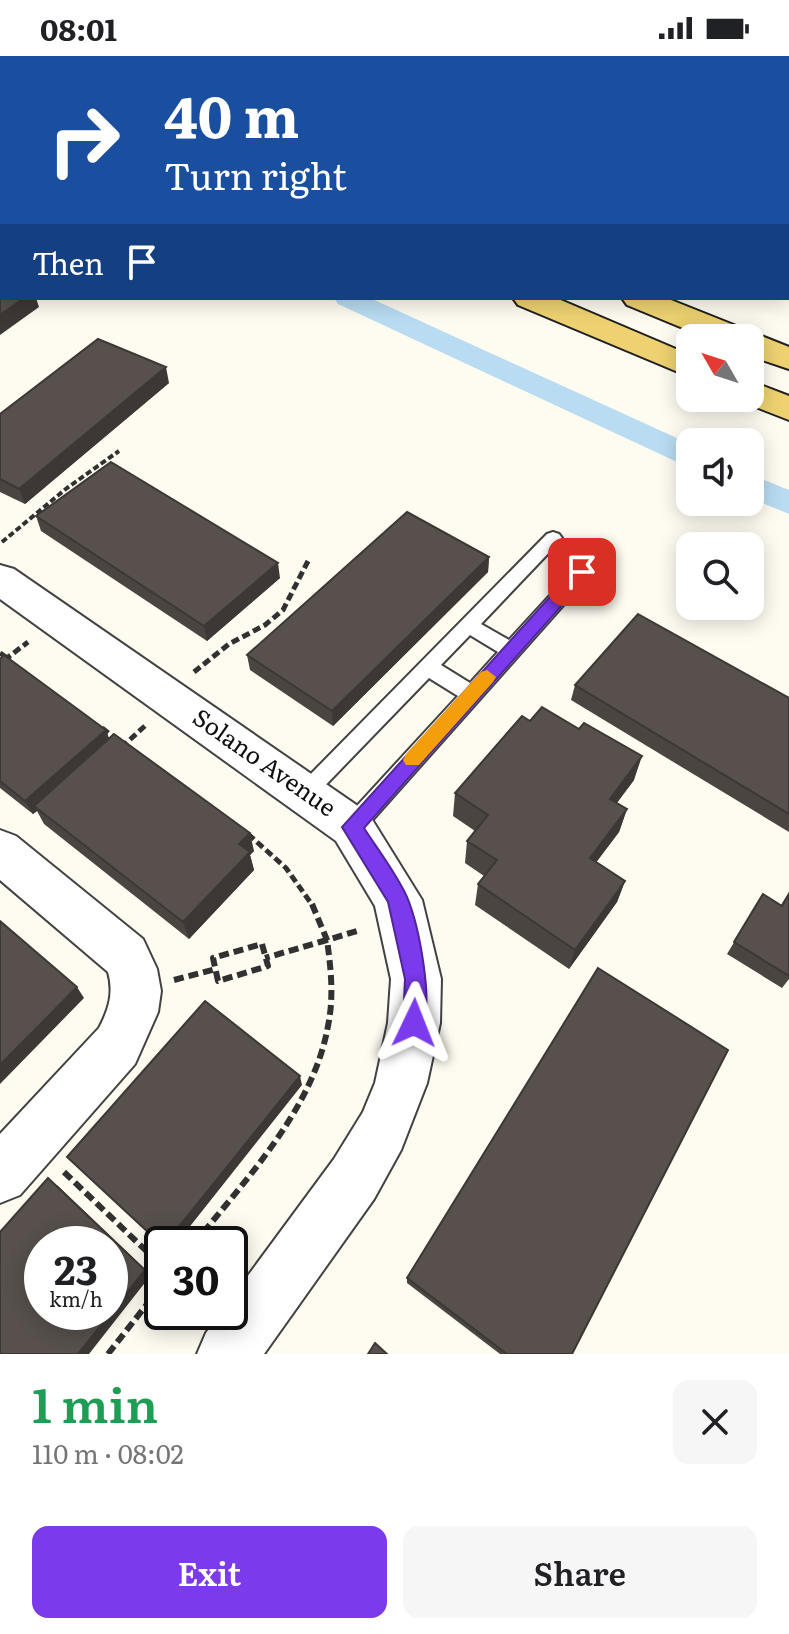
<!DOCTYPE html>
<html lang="en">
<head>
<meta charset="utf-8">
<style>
	:root { --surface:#fff; --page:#f6f6f6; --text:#202124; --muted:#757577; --accent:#7c3aed }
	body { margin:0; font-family:Literata,serif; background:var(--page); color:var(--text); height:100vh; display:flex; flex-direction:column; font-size:30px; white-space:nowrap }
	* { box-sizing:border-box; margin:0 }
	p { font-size:26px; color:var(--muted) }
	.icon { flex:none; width:44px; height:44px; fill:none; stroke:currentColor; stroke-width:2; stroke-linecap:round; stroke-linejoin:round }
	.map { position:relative; height:1298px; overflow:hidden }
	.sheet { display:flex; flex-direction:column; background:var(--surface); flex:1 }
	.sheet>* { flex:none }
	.banner { position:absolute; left:0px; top:0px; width:790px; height:244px; box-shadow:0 4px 20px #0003; background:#1a4fa0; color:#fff; overflow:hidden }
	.needle { width:52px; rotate:309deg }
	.controls { position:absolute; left:676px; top:268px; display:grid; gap:16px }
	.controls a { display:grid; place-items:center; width:88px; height:88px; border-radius:16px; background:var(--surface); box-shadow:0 4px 20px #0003; font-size:40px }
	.speed { position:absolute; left:24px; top:1170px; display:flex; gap:16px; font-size:40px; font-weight:700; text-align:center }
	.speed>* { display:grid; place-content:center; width:104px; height:104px; border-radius:50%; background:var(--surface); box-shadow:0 4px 20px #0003; line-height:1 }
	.speed small { font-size:20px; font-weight:400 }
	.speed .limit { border:4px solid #111; border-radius:12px; background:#fff; color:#111 }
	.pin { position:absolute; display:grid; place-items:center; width:68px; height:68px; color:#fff; margin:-34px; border-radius:16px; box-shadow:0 4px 12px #0006 }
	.me { position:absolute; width:88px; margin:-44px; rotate:2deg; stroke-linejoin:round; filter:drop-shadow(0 0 6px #0008) }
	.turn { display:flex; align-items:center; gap:28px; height:168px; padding:0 32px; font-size:36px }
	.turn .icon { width:104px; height:104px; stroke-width:2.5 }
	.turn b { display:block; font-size:56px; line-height:68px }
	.then { display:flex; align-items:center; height:76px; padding:0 32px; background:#0003; gap:16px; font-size:30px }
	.round { display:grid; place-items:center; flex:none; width:84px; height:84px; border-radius:16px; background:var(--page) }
	.headline { display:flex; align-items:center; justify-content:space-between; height:136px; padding:0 32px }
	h1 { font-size:48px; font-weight:600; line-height:60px; color:#1e9e55 }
	.cta { display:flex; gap:16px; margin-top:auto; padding:16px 32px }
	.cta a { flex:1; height:92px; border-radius:16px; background:var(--accent); color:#fff; font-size:32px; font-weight:600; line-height:92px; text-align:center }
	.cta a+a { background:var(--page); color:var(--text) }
	.status { display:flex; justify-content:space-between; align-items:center; height:56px; padding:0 40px; background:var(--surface); direction:ltr }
	.status svg { height:22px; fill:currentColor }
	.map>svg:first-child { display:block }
</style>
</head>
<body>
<div class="status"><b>08:01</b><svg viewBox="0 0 49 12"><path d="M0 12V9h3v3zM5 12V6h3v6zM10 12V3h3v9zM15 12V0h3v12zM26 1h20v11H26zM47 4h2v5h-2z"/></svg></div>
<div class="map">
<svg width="789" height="1298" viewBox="0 0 789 1298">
	<rect width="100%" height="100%" fill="#fefcf1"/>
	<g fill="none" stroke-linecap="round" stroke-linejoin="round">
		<path fill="#b9dcf2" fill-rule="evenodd" d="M 0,74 L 2,75 L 2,89 L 0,88 Z
			M 334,242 L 370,242 L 690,388 L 690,412 L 338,248 Z
			M 750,418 L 789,434 L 789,458 L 750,442 Z"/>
		<g stroke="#424242" stroke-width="4">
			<path id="service" d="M 205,0 L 219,0 L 203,2 Z
				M 553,476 L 559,478 L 562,482 L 559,486 L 481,568 L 509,584 L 587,499 L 599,499 L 602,504 L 599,509 L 360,778 L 352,781 L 344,778 L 341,771 L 344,764 L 458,640 L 429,622 L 313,742 L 306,745 L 299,742 L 295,736 L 299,730 L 547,478 ZM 470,579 L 498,596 L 470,627 L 441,609 Z"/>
		</g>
		<g stroke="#424242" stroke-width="4">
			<path id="minor" d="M 428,0 L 453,0 L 426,2 Z
				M 0,509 L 14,513 L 368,757 L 422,844 L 441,923 L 440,967 L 427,1027 L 401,1094 L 374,1143 L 264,1298 L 197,1298 L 206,1277 L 221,1256 L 230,1256 L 230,1244 L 334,1103 L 363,1056 L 375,1027 L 388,967 L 391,923 L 375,850 L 336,785 L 0,543 Z
				M 0,774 L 16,780 L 143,883 L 157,913 L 161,935 L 158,956 L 135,1008 L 20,1139 L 0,1147 L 0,1078 L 99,972 C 109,953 114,937 108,916 L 0,824 Z"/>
		</g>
		<g stroke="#202020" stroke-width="4">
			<path id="primary" d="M 28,0 L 55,0 L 56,2 L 29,2 Z
				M 0,11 L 2,11 L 2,26 L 0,26 Z
				M 513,242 L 556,242 L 690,299 L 690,321 L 518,249 Z
				M 622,242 L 666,242 L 789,291 L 789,313 L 750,300 L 750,282 L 707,282 L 627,249 Z
				M 750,325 L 789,340 L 789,364 L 738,344 L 750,342 Z"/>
		</g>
		<path stroke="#313131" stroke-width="4" stroke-dasharray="6 3" stroke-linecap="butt" d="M 2,486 L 67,432 L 119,395"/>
		<path stroke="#313131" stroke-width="5" stroke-dasharray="8 4" stroke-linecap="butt" d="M 0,597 L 7,602 L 0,608
			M 10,604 L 7,602 L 28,586
			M 194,616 L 229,588 L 265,569 L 283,554 L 308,505
			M 102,672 L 124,689 L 147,668
			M 248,778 L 286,812 L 313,850"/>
		<path stroke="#313131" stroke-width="6" stroke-dasharray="10 5" stroke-linecap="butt" d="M 312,848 L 327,884 L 360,874
			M 262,888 L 268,910 L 218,925 L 213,902 Z
			M 174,924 L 216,913
			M 64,1116 L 162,1210
			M 194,1188 C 245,1124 313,1054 328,970 C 334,941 331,913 327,884 L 265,902
			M 108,1298 L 162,1229"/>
		<use href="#service" fill="#fff" fill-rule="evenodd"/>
		<use href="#minor" fill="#fff" fill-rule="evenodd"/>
		<use href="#primary" fill="#eed271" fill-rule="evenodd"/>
	</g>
	<path fill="#4b4541" d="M 310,0 L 390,0 L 386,2 L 306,2 Z
		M 169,327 L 25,448 L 0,436 L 0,358 Z
		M 36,460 L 280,522 L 207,585 L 41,475 Z
		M 489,501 L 488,516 L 333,670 L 250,614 L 247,599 Z
		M 0,603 L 106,674 L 109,683 L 254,795 L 250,799 L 254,814 L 189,883 L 44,768 L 37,755 L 33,758 L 0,732 Z
		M 575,629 L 789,642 L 789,776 L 571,644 Z
		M 530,665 L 634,724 L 617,747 L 627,753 L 619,776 L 596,806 L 625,825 L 617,846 L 569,913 L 475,849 L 478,828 L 484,820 L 465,807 L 467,785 L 475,775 L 453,760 L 455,737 Z
		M 789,836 L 789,923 L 782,932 L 727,898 L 763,838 L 781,849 Z
		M 407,1222 L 572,1298 L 500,1298 L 407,1227 Z"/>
	<path fill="#3d3835" d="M 378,0 L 390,0 L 386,2 L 378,2 Z
		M 24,242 L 36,242 L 39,251 L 0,279 L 0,259 Z
		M 166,311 L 169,327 L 25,448 L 19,433 Z
		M 489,501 L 488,516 L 333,670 L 332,655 Z
		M 278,507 L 280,522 L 207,585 L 204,570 Z
		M 106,674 L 111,688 L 34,750 L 37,755 L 33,758 L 25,745 Z
		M 642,700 L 634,724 L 602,766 L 610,743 Z
		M 627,753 L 619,776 L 583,824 L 590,802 Z
		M 250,777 L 254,795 L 250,799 L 254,814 L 189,883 L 183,866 L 239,788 Z
		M 625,825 L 617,846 L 569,913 L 575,894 Z
		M 77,931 L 84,942 L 0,1028 L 0,1009 Z
		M 300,1020 L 302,1029 L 176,1188 L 165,1188 Z
		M 57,1129 L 151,1219 L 89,1298 L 78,1298 Z"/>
	<path fill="#57504c" stroke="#3d3835" stroke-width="2" fill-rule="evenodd" d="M 310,0 L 364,0 L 361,2 L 306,2 Z
		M 0,221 L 2,222 L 2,242 L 24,242 L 0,259 Z
		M 98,283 L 166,311 L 19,433 L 0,423 L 0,358 Z
		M 111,406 L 278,507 L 204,570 L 36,460 Z
		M 407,456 L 489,501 L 332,655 L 247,599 Z
		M 638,558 L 789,642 L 789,758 L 575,629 Z
		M 4,599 L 106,674 L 25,745 L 0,725 L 0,603 Z
		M 542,651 L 579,673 L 584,667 L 642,700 L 610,743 L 627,753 L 590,802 L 625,825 L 575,894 L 478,828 L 497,804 L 467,785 L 488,759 L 455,737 L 522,660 L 530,665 Z
		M 114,678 L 250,777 L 239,788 L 250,796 L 183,866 L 34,750 Z
		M 763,838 L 782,850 L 789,838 L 789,920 L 734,886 Z
		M 0,865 L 77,931 L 0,1009 Z
		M 598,912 L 728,994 L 572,1298 L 507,1298 L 407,1222 Z
		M 205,945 L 300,1020 L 165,1188 L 162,1189 L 67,1101 Z
		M 48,1122 L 145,1214 L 78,1298 L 0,1298 L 0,1176 ZM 42,1188 L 110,1188 L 110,1256 L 42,1256 Z
		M 375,1287 L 387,1298 L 368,1298 Z"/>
	<path fill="#7c3aed" stroke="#51269a" stroke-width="2" d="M 582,510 L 590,516 L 588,520 L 364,772 C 378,794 396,817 407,841 C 419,870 434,946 422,975 L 414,978 L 406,975 L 403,967 L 405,923 L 388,846 L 342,771 L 576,512 Z"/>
	<path fill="#f59e0b" d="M 487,614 L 496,621 L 493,626 L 419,709 L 406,709 L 403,704 L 406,698 L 481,616 Z"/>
	<g text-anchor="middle" stroke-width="8" stroke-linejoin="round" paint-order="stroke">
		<g font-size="24" fill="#0f0f0f" stroke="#fff">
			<text transform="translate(264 707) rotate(35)" y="8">Solano Avenue</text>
		</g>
	</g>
</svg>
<div class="controls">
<a><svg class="needle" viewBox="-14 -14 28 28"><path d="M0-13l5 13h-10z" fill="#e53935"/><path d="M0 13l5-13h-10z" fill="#757577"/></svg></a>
<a><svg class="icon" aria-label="sound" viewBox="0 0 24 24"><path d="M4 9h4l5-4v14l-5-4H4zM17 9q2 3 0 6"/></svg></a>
<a><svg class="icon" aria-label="search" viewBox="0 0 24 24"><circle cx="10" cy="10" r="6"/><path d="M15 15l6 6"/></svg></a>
</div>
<div class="speed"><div>23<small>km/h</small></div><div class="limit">30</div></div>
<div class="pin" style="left:582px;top:516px;background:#d93025"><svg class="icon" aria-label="arrive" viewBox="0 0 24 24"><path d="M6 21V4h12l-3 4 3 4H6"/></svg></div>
<svg class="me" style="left:414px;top:967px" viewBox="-20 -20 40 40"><path d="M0-17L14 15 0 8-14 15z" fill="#7c3aed" stroke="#fff" stroke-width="4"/></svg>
<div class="banner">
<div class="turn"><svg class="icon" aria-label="right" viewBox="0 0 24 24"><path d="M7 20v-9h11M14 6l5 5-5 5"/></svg><div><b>40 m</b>Turn right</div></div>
<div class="then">Then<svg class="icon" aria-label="arrive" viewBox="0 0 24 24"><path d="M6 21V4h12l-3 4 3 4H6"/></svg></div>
</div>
</div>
<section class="sheet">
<div class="headline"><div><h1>1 min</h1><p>110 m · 08:02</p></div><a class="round"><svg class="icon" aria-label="close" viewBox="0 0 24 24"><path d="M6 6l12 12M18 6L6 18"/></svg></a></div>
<div class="cta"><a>Exit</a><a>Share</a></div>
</section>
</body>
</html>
